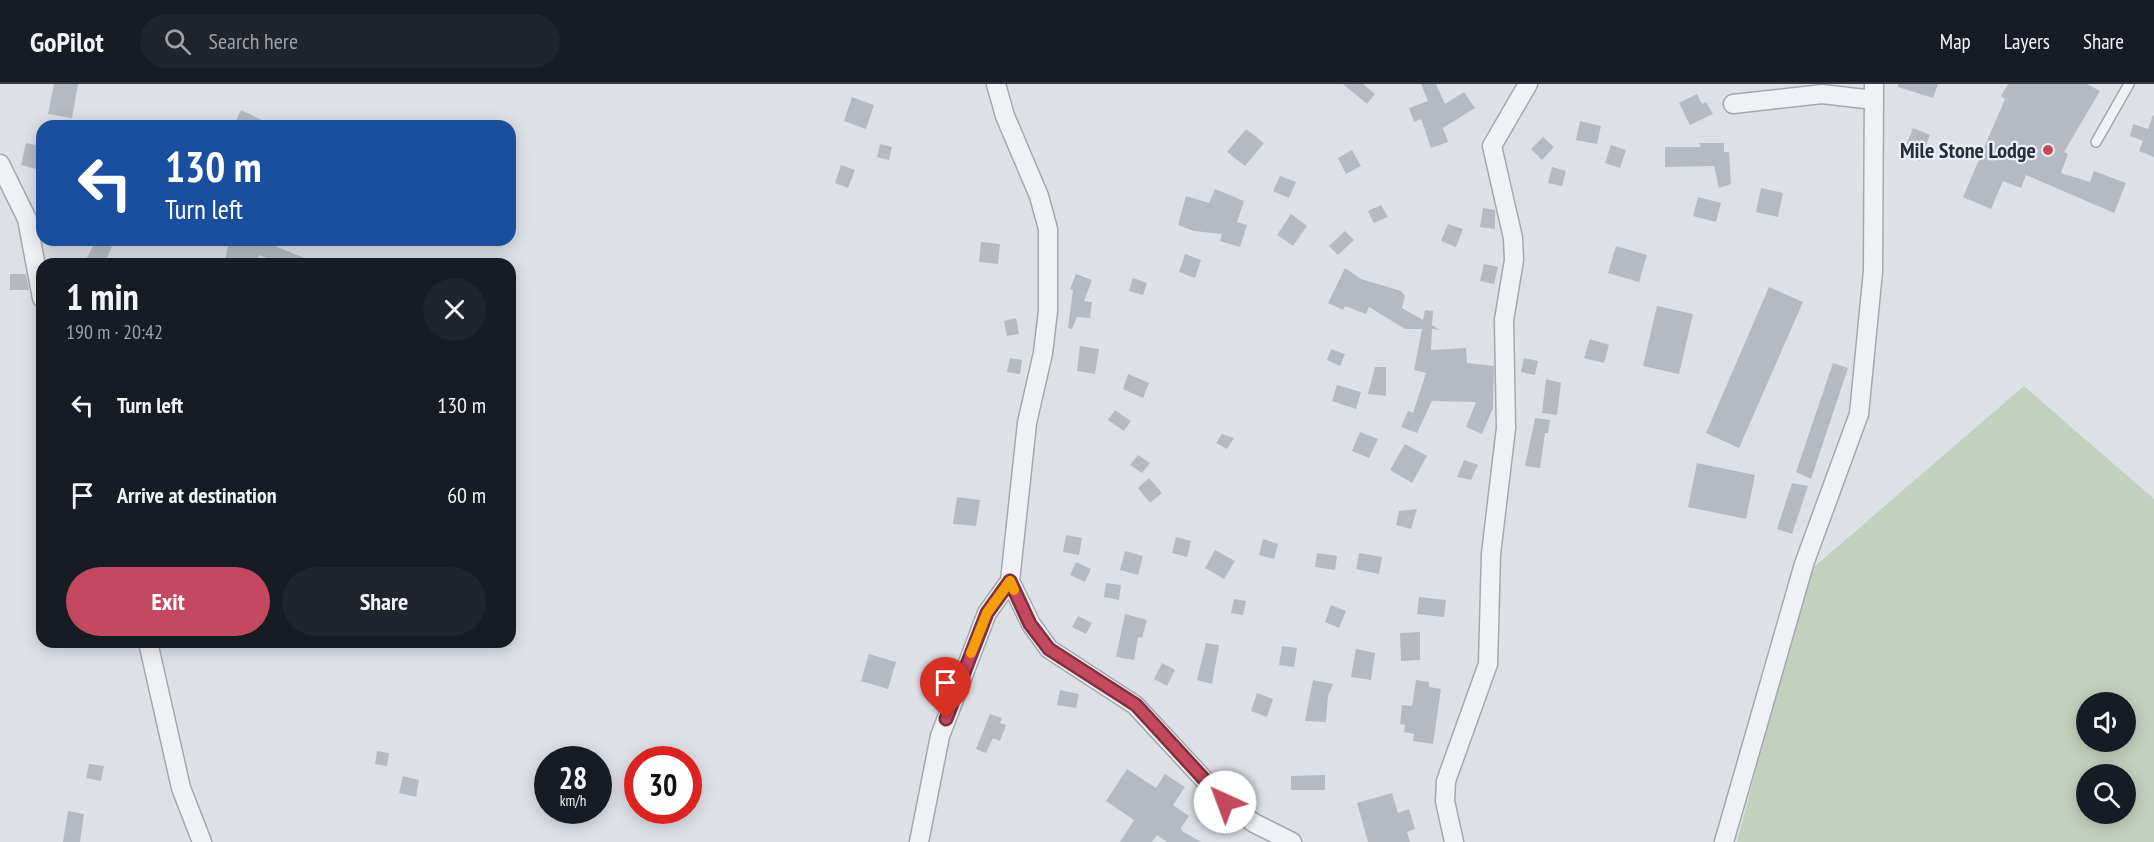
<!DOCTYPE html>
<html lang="en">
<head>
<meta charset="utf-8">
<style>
	:root { --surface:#171b24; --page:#20242c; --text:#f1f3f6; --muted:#9ea1a6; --line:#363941; --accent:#c4495e }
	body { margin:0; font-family:"PT Sans Narrow",sans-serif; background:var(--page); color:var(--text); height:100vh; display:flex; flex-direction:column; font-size:22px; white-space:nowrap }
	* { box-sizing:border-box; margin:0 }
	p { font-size:20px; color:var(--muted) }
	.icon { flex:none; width:33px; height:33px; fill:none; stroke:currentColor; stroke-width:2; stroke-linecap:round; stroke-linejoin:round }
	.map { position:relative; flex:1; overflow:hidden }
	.drawer { position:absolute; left:36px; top:174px; width:480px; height:390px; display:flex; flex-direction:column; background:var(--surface); border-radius:18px; box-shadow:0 3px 15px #0003 }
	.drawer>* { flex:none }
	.top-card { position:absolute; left:36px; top:36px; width:480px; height:126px; border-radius:18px; box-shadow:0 3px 15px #0003; background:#1a4fa0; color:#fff; overflow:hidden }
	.controls { position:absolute; left:2076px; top:608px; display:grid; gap:12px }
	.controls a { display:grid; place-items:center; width:60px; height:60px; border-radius:50%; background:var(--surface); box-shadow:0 3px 15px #0003; font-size:30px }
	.speed { position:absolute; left:534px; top:662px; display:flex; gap:12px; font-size:30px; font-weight:700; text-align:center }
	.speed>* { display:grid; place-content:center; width:78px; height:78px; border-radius:50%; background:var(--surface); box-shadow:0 3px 15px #0003; line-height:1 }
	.speed small { font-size:15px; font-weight:400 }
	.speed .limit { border:9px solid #d22; background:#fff; color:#111 }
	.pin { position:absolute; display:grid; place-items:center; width:51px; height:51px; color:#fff; margin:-62px -26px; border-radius:50% 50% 50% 0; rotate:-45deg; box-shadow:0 0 6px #0007 }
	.pin .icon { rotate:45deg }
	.me { position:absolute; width:66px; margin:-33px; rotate:317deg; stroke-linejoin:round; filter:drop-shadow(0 0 4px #0008) }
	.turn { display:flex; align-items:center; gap:21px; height:126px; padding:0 30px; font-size:27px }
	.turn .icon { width:78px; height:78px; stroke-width:2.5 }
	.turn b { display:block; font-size:42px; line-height:51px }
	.round { display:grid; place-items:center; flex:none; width:63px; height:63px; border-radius:32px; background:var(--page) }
	.headline { display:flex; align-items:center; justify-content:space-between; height:102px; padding:0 30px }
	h1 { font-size:36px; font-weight:600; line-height:45px }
	.primary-button { display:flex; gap:12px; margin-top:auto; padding:12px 30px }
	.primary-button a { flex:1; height:69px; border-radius:36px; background:var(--accent); color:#fff; font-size:24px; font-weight:600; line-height:69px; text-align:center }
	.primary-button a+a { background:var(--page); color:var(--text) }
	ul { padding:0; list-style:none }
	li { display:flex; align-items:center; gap:18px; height:90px; padding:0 30px }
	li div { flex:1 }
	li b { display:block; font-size:22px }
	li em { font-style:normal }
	header { display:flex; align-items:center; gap:36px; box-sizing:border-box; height:84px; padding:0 30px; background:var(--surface); border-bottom:2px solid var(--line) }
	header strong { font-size:28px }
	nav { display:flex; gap:33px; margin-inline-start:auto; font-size:21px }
	.search { width:420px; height:54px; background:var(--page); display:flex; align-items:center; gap:15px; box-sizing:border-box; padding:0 21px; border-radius:33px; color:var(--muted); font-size:22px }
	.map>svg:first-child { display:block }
</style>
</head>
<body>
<header>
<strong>GoPilot</strong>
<div class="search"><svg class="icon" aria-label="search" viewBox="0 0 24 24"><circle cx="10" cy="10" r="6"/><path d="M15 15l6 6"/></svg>Search here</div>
<nav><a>Map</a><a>Layers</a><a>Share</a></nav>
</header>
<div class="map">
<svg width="2154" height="758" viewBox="0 0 2154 758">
	<rect width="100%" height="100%" fill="#dde1e6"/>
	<path fill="#c3cfbf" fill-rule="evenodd" d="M 2024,302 L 2154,415 L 2154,758 L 1737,758 L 1807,489 ZM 2086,618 L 2126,618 L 2126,657 L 2086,657 ZM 2086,690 L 2126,690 L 2126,729 L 2086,729 Z"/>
	<path fill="#b5bac2" d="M 54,0 L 78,0 L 72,34 L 48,30 Z
		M 1343,0 L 1363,0 L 1375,10 L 1367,20 Z
		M 1421,0 L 1436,0 L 1445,20 L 1464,8 L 1475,24 L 1443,44 L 1448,58 L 1431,64 L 1421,35 L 1414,38 L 1409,24 L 1428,17 Z
		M 1898,0 L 1938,0 L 1933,14 L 1898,3 Z
		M 2008,0 L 2087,0 L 2100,7 L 2064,68 L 2068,70 L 2061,89 L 2090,98 L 2094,87 L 2126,99 L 2114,129 L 2026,91 L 2021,104 L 2003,97 L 1991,125 L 1963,113 L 2005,15 L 2001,12 Z
		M 1697,10 L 1702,20 L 1706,18 L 1713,30 L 1690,41 L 1679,19 Z
		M 852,13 L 874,21 L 866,45 L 844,37 Z
		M 241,26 L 274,42 L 233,42 Z
		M 2153,31 L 2154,32 L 2154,73 L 2139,67 L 2143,57 L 2130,52 L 2133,40 L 2148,45 Z
		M 1580,37 L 1601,42 L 1597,60 L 1576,56 Z
		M 1913,44 L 1930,51 L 1920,77 L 1903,70 Z
		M 1246,45 L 1264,59 L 1245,82 L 1227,68 Z
		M 1543,53 L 1554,63 L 1542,76 L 1531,65 Z
		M 26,59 L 41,62 L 36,85 L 21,81 Z
		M 1699,59 L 1724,59 L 1724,68 L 1729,68 L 1731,100 L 1719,104 L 1714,82 L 1665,83 L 1665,63 L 1701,63 Z
		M 880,60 L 892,63 L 889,76 L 877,73 Z
		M 1611,61 L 1626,66 L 1620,84 L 1605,79 Z
		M 1352,66 L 1361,82 L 1346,90 L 1338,74 Z
		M 841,81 L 855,86 L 848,104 L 835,99 Z
		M 1552,83 L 1566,87 L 1562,102 L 1548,99 Z
		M 1280,92 L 1296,98 L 1289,114 L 1273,107 Z
		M 1761,104 L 1783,109 L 1778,133 L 1756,128 Z
		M 1215,105 L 1244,117 L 1237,138 L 1247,141 L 1240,163 L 1220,157 L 1222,150 L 1194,147 L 1178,141 L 1186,112 L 1209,119 Z
		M 1698,113 L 1721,119 L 1716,138 L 1693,132 Z
		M 1381,121 L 1388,133 L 1374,139 L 1368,127 Z
		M 1483,124 L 1495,126 L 1495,145 L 1480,143 Z
		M 1291,130 L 1307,142 L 1293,162 L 1277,151 Z
		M 1448,140 L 1463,145 L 1456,163 L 1441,157 Z
		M 1345,147 L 1354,156 L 1338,171 L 1329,162 Z
		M 96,156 L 112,163 L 104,180 L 87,174 Z
		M 229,156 L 276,156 L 275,162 L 319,180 L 283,180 L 259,171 L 256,180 L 225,178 Z
		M 981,158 L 1000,160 L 998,180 L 979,178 Z
		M 1616,162 L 1647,171 L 1639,198 L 1608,189 Z
		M 1185,170 L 1201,176 L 1195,194 L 1179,188 Z
		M 1484,180 L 1498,183 L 1494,200 L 1480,197 Z
		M 1345,184 L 1361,195 L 1401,207 L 1405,212 L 1402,224 L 1423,236 L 1425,226 L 1433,227 L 1432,241 L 1440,246 L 1432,245 L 1431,266 L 1466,264 L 1467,279 L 1494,282 L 1493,324 L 1482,350 L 1466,343 L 1476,318 L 1432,317 L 1417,349 L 1401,343 L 1408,327 L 1413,329 L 1426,289 L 1414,286 L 1422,245 L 1405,245 L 1369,223 L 1366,230 L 1345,222 L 1343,226 L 1328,219 Z
		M 10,190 L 26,190 L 29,206 L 10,206 Z
		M 1076,190 L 1092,196 L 1084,217 L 1092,218 L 1090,234 L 1077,233 L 1072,245 L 1068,244 L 1073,206 L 1070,205 Z
		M 1133,194 L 1147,199 L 1143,211 L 1129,207 Z
		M 1769,203 L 1803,218 L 1739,364 L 1706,349 Z
		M 1657,222 L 1693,230 L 1679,290 L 1643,282 Z
		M 1016,234 L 1019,250 L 1007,252 L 1004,237 Z
		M 1590,255 L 1609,261 L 1604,279 L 1584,274 Z
		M 1080,262 L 1099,265 L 1095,290 L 1077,287 Z
		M 1331,265 L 1345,270 L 1340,282 L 1327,276 Z
		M 1010,274 L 1022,276 L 1020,290 L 1007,288 Z
		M 1524,274 L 1538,277 L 1535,291 L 1521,288 Z
		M 1833,279 L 1848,284 L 1811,395 L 1796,388 Z
		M 1375,283 L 1386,283 L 1386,312 L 1368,310 Z
		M 1128,290 L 1149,299 L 1143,314 L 1123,305 Z
		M 1546,295 L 1561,299 L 1557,331 L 1542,329 Z
		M 1337,301 L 1361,308 L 1356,325 L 1332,317 Z
		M 1115,326 L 1131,337 L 1124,347 L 1108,336 Z
		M 1535,334 L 1550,336 L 1548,349 L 1545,349 L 1540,384 L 1525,382 Z
		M 1360,348 L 1378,355 L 1369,374 L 1352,367 Z
		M 1222,350 L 1234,354 L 1227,365 L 1216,359 Z
		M 1405,360 L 1427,372 L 1412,399 L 1390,386 Z
		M 1138,371 L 1150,379 L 1142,389 L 1130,381 Z
		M 1464,376 L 1478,381 L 1471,396 L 1457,393 Z
		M 1697,379 L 1755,391 L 1746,435 L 1688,423 Z
		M 1149,394 L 1162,409 L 1150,419 L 1138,404 Z
		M 1792,399 L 1808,402 L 1792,450 L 1777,445 Z
		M 957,413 L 980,416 L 976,442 L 953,440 Z
		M 1417,425 L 1411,445 L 1396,441 L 1399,427 Z
		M 1066,451 L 1082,454 L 1079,471 L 1063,468 Z
		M 1176,453 L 1191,457 L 1187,473 L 1172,469 Z
		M 1263,455 L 1278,460 L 1274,475 L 1259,471 Z
		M 1215,466 L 1235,477 L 1224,495 L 1205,484 Z
		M 1125,467 L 1143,472 L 1138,491 L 1120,486 Z
		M 1317,469 L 1337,472 L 1335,486 L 1315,483 Z
		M 1359,469 L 1382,473 L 1379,490 L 1356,485 Z
		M 1076,478 L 1091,485 L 1085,498 L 1070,491 Z
		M 1106,499 L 1121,501 L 1119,516 L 1104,513 Z
		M 1419,513 L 1446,516 L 1444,533 L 1417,530 Z
		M 1234,515 L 1246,517 L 1243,531 L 1231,529 Z
		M 1331,521 L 1346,527 L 1339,544 L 1325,538 Z
		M 1125,530 L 1147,536 L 1142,554 L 1138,553 L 1134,576 L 1116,573 Z
		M 1078,532 L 1092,539 L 1086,550 L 1072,543 Z
		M 1420,548 L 1420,576 L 1401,577 L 1400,549 Z
		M 1206,559 L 1219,561 L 1212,600 L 1197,596 Z
		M 1282,562 L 1297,564 L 1294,583 L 1279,581 Z
		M 1356,565 L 1375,569 L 1371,596 L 1351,593 Z
		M 869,570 L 896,578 L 888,605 L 861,597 Z
		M 1162,579 L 1175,586 L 1167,602 L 1154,595 Z
		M 1313,596 L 1333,600 L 1328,612 L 1326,638 L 1305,637 Z
		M 1416,596 L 1429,598 L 1429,603 L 1441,605 L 1433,660 L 1413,657 L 1414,650 L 1404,648 L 1405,641 L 1400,640 L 1402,621 L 1412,622 Z
		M 1060,606 L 1079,610 L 1076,624 L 1057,621 Z
		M 1257,609 L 1273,615 L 1267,633 L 1251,627 Z
		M 990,630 L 1002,634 L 1000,639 L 1006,641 L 1000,657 L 993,654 L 986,669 L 976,665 Z
		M 377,667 L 389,669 L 387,682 L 375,680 Z
		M 89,680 L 104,682 L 101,697 L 86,694 Z
		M 1127,685 L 1156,704 L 1165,690 L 1185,703 L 1173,721 L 1189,732 L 1181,744 L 1182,747 L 1201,758 L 1167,758 L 1157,751 L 1152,758 L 1120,758 L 1134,736 L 1106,717 Z
		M 1325,691 L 1325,706 L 1291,706 L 1291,692 Z
		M 403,692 L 419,696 L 416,713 L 399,709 Z
		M 1392,709 L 1398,729 L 1409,725 L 1415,745 L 1407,748 L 1410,758 L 1368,758 L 1357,719 Z
		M 68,727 L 84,730 L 80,758 L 63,758 Z"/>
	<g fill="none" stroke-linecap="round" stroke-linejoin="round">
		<g stroke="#a3a8b0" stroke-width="12">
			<path id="lane" d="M 2096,58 L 2129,0"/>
		</g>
		<g stroke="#a3a8b0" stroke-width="21">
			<path id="street" d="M 1733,20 L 1822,10 L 1874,16
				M 0,80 L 27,135 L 42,214
				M 1010,497 L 1031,540 L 1049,565 L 1135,621 L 1225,718 L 1254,739 L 1292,758
				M 148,558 L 181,704 L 202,758
				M 919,758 L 940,652 L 987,529 L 1010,497 L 1027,339 L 1043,269 L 1048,227 L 1048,145 L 1039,112 L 1005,32 L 996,0
				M 1454,758 L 1445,717 L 1446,697 L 1488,580 L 1491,470 L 1506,344 L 1504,236 L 1514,176 L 1513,154 L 1492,62 L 1528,0
				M 1724,758 L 1804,480 L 1859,330 L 1873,187 L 1874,0"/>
		</g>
		<use href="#lane" stroke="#f0f1f5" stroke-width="9"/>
		<use href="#street" stroke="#f0f1f5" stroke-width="18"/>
	</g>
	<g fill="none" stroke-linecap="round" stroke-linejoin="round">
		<g stroke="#7f2f3d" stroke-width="15">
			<path id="route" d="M 946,635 L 987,529 L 1010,497 L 1030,540 L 1049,565 L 1136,621 L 1225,718"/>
		</g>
		<use href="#route" stroke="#c4495e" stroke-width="10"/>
		<path stroke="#f59e0b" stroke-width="10" d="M 971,569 L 987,529 L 1010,497 L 1014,506"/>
	</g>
	<circle fill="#c4495e" stroke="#ecf0f4" stroke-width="2" cx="2048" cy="66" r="6"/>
	<g text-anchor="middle" stroke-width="4.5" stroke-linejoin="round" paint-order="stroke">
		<g font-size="22" font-weight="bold" fill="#282f3c" stroke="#ecf0f4" text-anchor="end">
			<text x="2036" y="74">Mile Stone Lodge</text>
		</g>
	</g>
</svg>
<div class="controls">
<a><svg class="icon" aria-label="sound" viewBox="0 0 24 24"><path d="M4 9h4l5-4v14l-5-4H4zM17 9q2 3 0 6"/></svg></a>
<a><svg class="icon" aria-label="search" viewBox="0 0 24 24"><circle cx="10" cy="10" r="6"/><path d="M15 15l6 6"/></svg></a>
</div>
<div class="speed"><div>28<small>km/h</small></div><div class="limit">30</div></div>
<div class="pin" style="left:946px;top:635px;background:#d93025"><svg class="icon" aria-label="arrive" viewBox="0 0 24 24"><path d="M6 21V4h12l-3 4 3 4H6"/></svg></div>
<svg class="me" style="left:1225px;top:718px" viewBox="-20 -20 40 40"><circle r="19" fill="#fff"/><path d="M0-13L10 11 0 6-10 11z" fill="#c4495e"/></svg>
<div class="top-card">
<div class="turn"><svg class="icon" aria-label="left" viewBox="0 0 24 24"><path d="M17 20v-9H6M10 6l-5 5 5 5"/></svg><div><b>130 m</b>Turn left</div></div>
</div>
<section class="drawer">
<div class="headline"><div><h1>1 min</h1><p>190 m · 20:42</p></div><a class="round"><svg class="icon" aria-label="close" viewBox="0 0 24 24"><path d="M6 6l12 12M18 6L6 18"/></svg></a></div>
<ul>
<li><svg class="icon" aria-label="left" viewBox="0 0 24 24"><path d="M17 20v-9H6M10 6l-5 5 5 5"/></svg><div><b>Turn left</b></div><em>130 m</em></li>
<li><svg class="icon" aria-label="arrive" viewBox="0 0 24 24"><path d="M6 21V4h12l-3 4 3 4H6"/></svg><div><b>Arrive at destination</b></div><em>60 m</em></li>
</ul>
<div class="primary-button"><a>Exit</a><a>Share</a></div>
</section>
</div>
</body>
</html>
